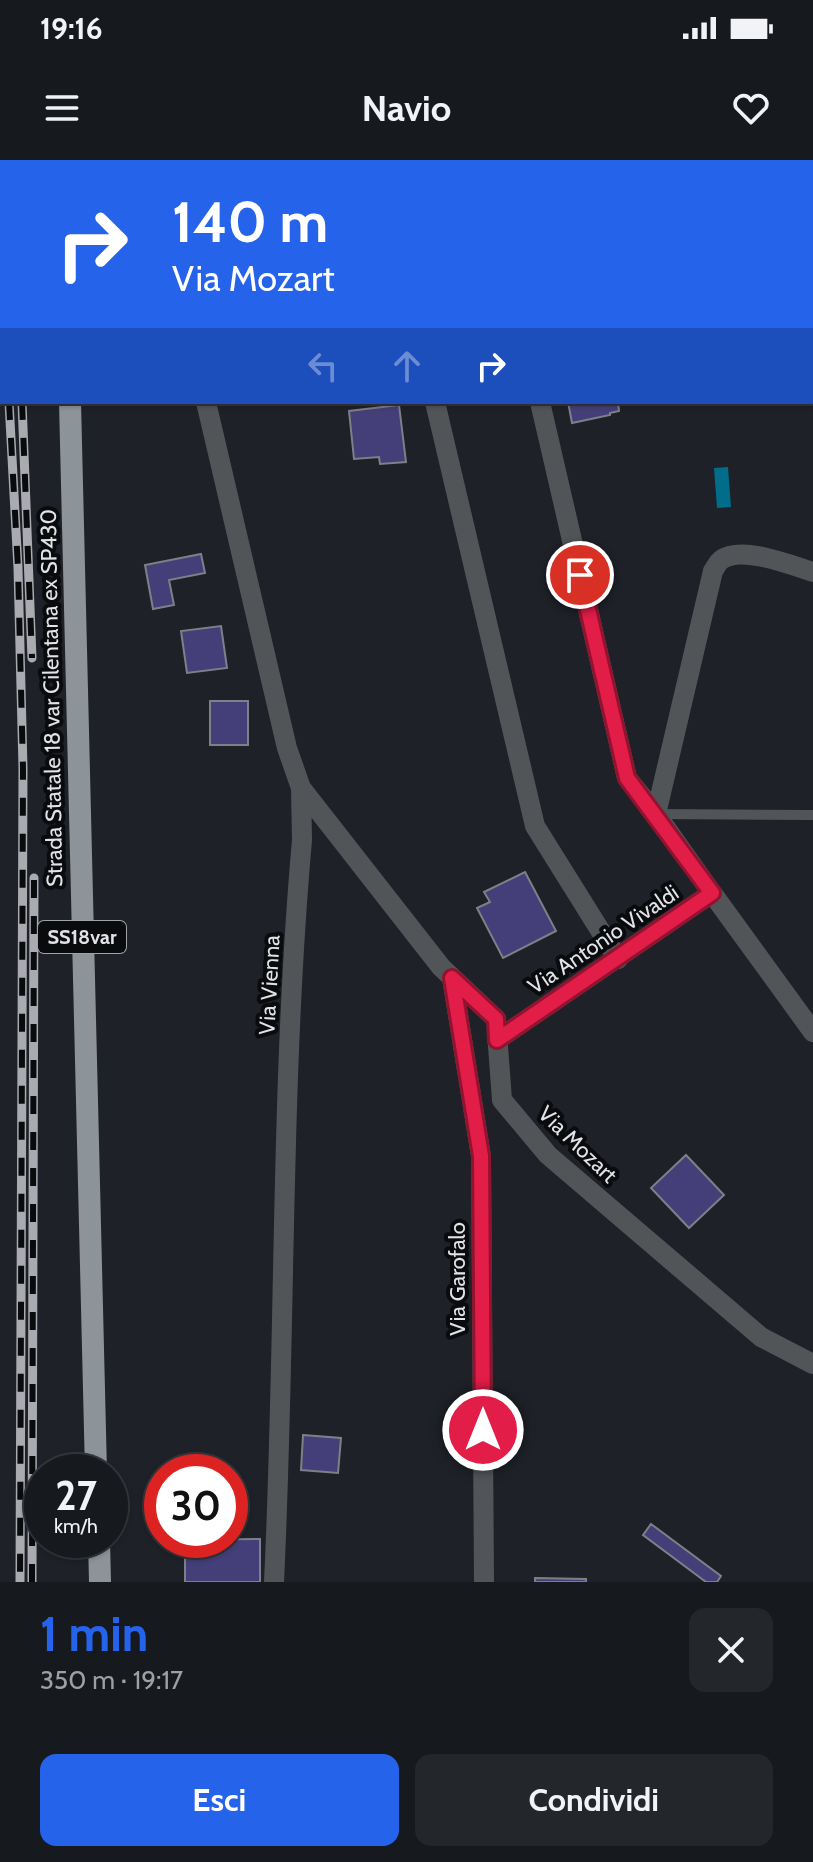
<!DOCTYPE html>
<html lang="it">
<head>
<meta charset="utf-8">
<style>
	:root { --surface:#16191d; --page:#23262a; --text:#f1f3f6; --muted:#9ea0a4; --line:#35383b; --accent:#2563eb }
	body { margin:0; font-family:Cabin,sans-serif; background:var(--page); color:var(--text); height:100vh; display:flex; flex-direction:column; font-size:30px; white-space:nowrap }
	* { box-sizing:border-box; margin:0 }
	p { font-size:26px; color:var(--muted) }
	.icon { flex:none; width:44px; height:44px; fill:none; stroke:currentColor; stroke-width:2; stroke-linecap:round; stroke-linejoin:round }
	.map { position:relative; height:1422px; overflow:hidden }
	.panel { display:flex; flex-direction:column; background:var(--surface); flex:1 }
	.panel>* { flex:none }
	.guide { position:absolute; left:0px; top:0px; width:814px; height:244px; box-shadow:0 2px 6px #0004,0 0 0 2px var(--line); background:#2563eb; color:#fff; overflow:hidden }
	.speed { position:absolute; left:24px; top:1294px; display:flex; gap:16px; font-size:40px; font-weight:700; text-align:center }
	.speed>* { display:grid; place-content:center; width:104px; height:104px; border-radius:50%; background:var(--surface); box-shadow:0 2px 6px #0004,0 0 0 2px var(--line); line-height:1 }
	.speed small { font-size:20px; font-weight:400 }
	.speed .limit { border:12px solid #d22; background:#fff; color:#111 }
	.pin { position:absolute; display:grid; place-items:center; width:68px; height:68px; color:#fff; margin:-34px; border:4px solid #fff; border-radius:50%; box-shadow:0 2px 8px #0007 }
	.me { position:absolute; width:88px; margin:-44px; rotate:0deg; stroke-linejoin:round; filter:drop-shadow(0 0 6px #0008) }
	.turn { display:flex; align-items:center; gap:28px; height:168px; padding:0 40px; font-size:36px }
	.turn .icon { width:104px; height:104px; stroke-width:2.5 }
	.turn b { display:block; font-size:56px; line-height:68px }
	.lanes { display:flex; align-items:center; height:76px; padding:0 40px; background:#0003; justify-content:center; gap:40px; direction:ltr }
	.lanes .off { opacity:.35 }
	.round { display:grid; place-items:center; flex:none; width:84px; height:84px; border-radius:16px; background:var(--page) }
	.head { display:flex; align-items:center; justify-content:space-between; height:136px; padding:0 40px }
	h1 { font-size:48px; font-weight:800; line-height:60px; color:var(--accent) }
	.primary-button { display:flex; gap:16px; margin-top:auto; padding:16px 40px }
	.primary-button a { flex:1; height:92px; border-radius:16px; background:var(--accent); color:#fff; font-size:32px; font-weight:800; line-height:92px; text-align:center }
	.primary-button a+a { background:var(--page); color:var(--text) }
	.status { display:flex; justify-content:space-between; align-items:center; height:56px; padding:0 40px; background:var(--surface); direction:ltr }
	.status svg { height:22px; fill:currentColor }
	header { display:flex; justify-content:space-between; align-items:center; height:104px; padding:0 40px; background:var(--surface); font-size:36px; font-weight:800 }
	.map>svg:first-child { display:block }
</style>
</head>
<body>
<div class="status"><b>19:16</b><svg viewBox="0 0 49 12"><path d="M0 12V9h3v3zM5 12V6h3v6zM10 12V3h3v9zM15 12V0h3v12zM26 1h20v11H26zM47 4h2v5h-2z"/></svg></div>
<header><svg class="icon" aria-label="menu" viewBox="0 0 24 24"><path d="M4 6h16M4 12h16M4 18h16"/></svg>Navio<svg class="icon" aria-label="heart" viewBox="0 0 24 24"><path d="M12 20l-8-8c-3-5 5-10 8-4 3-6 11-1 8 4z"/></svg></header>
<div class="map">
<svg width="813" height="1422" viewBox="0 0 813 1422">
	<rect width="100%" height="100%" fill="#1e2127"/>
	<path fill="#016d8a" d="M 728,307 L 731,347 L 717,348 L 714,308 Z"/>
	<path fill="#443f78" stroke="#7f7f88" stroke-width="2" d="M 568,242 L 618,242 L 619,251 L 610,253 L 610,255 L 572,263 Z
		M 399,245 L 406,302 L 380,304 L 379,297 L 354,299 L 349,251 Z
		M 201,394 L 205,413 L 169,420 L 174,445 L 153,449 L 145,405 Z
		M 221,466 L 227,508 L 187,513 L 181,471 Z
		M 210,541 L 248,541 L 248,585 L 210,585 Z
		M 525,712 L 556,771 L 503,798 L 477,748 L 490,742 L 484,732 Z
		M 686,995 L 724,1035 L 689,1068 L 651,1028 Z
		M 303,1275 L 341,1278 L 338,1313 L 301,1310 Z
		M 651,1364 L 721,1416 L 717,1422 L 706,1422 L 643,1375 Z
		M 260,1379 L 260,1422 L 185,1422 L 185,1380 Z
		M 535,1418 L 586,1419 L 586,1422 L 535,1422 Z"/>
	<g fill="none" stroke-linecap="round" stroke-linejoin="round">
		<path stroke="#525558" stroke-width="10" d="M 656,654 L 813,655"/>
		<path stroke="#525558" stroke-width="20" d="M 164,0 L 164,2
			M 715,2 L 715,0
			M 206,242 L 287,588 L 301,628 L 302,680 C 280,927 286,1175 274,1422
			M 435,242 L 535,666 L 618,799
			M 540,242 L 627,618 L 656,654
			M 301,628 L 441,807 L 496,859 L 502,940 L 548,995 L 761,1177 L 813,1204
			M 712,733 L 656,654 L 713,411 C 716,407 717,403 721,400 C 741,385 791,405 813,412
			M 452,818 L 481,996 L 484,1422
			M 497,880 L 712,733 L 813,872"/>
		<path stroke="#8c9399" stroke-width="22" d="M 72,2 L 72,0
			M 70,242 C 82,599 84,955 96,1312
			M 99,1380 L 100,1422"/>
		<g stroke="#a9abb1" stroke-width="9">
			<path id="rail" d="M 4,0 L 4,2
				M 0,112 L 2,138
				M 9,242 L 18,408 L 23,608 L 20,1422
				M 22,242 L 32,498
				M 32,1422 L 34,718"/>
		</g>
		<use href="#rail" stroke="#090b0d" stroke-width="6" stroke-dasharray="18" stroke-linecap="butt"/>
	</g>
	<g fill="none" stroke-linecap="round" stroke-linejoin="round">
		<g stroke="#92132f" stroke-width="20">
			<path id="route" d="M 483,1270 L 481,996 L 452,818 L 496,859 L 497,880 L 712,733 L 627,618 L 580,415"/>
		</g>
		<use href="#route" stroke="#e11d48" stroke-width="14"/>
	</g>
	<g text-anchor="middle" stroke-width="8" stroke-linejoin="round" paint-order="stroke">
		<rect fill="#090b0d" stroke="#a0a2a6" stroke-width="2" x="38" y="761" width="88" height="32" rx="6"/>
		<g font-size="20" font-weight="bold" fill="#e1e3e8">
			<text x="82" y="784">SS18var</text>
		</g>
		<g font-size="22" fill="#e1e3e8" stroke="#090b0d">
			<text transform="translate(51 538) rotate(-91)" y="8">Strada Statale 18 var Cilentana ex SP430</text>
			<text transform="translate(603 779) rotate(-34)" y="8">Via Antonio Vivaldi</text>
			<text transform="translate(269 825) rotate(-87)" y="8">Via Vienna</text>
			<text transform="translate(578 984) rotate(44)" y="8">Via Mozart</text>
			<text transform="translate(457 1119) rotate(-90)" y="8">Via Garofalo</text>
		</g>
	</g>
</svg>
<div class="speed"><div>27<small>km/h</small></div><div class="limit">30</div></div>
<div class="pin" style="left:580px;top:415px;background:#d93025"><svg class="icon" aria-label="arrive" viewBox="0 0 24 24"><path d="M6 21V4h12l-3 4 3 4H6"/></svg></div>
<svg class="me" style="left:483px;top:1270px" viewBox="-20 -20 40 40"><circle r="17" fill="#e11d48" stroke="#fff" stroke-width="3"/><path d="M0-11L8 9 0 5-8 9z" fill="#fff"/></svg>
<div class="guide">
<div class="turn"><svg class="icon" aria-label="right" viewBox="0 0 24 24"><path d="M7 20v-9h11M14 6l5 5-5 5"/></svg><div><b>140 m</b>Via Mozart</div></div>
<div class="lanes"><svg class="icon off" aria-label="left" viewBox="0 0 24 24"><path d="M17 20v-9H6M10 6l-5 5 5 5"/></svg><svg class="icon off" aria-label="ahead" viewBox="0 0 24 24"><path d="M12 20V5M6 11l6-6 6 6"/></svg><svg class="icon" aria-label="right" viewBox="0 0 24 24"><path d="M7 20v-9h11M14 6l5 5-5 5"/></svg></div>
</div>
</div>
<section class="panel">
<div class="head"><div><h1>1 min</h1><p>350 m · 19:17</p></div><a class="round"><svg class="icon" aria-label="close" viewBox="0 0 24 24"><path d="M6 6l12 12M18 6L6 18"/></svg></a></div>
<div class="primary-button"><a>Esci</a><a>Condividi</a></div>
</section>
</body>
</html>
